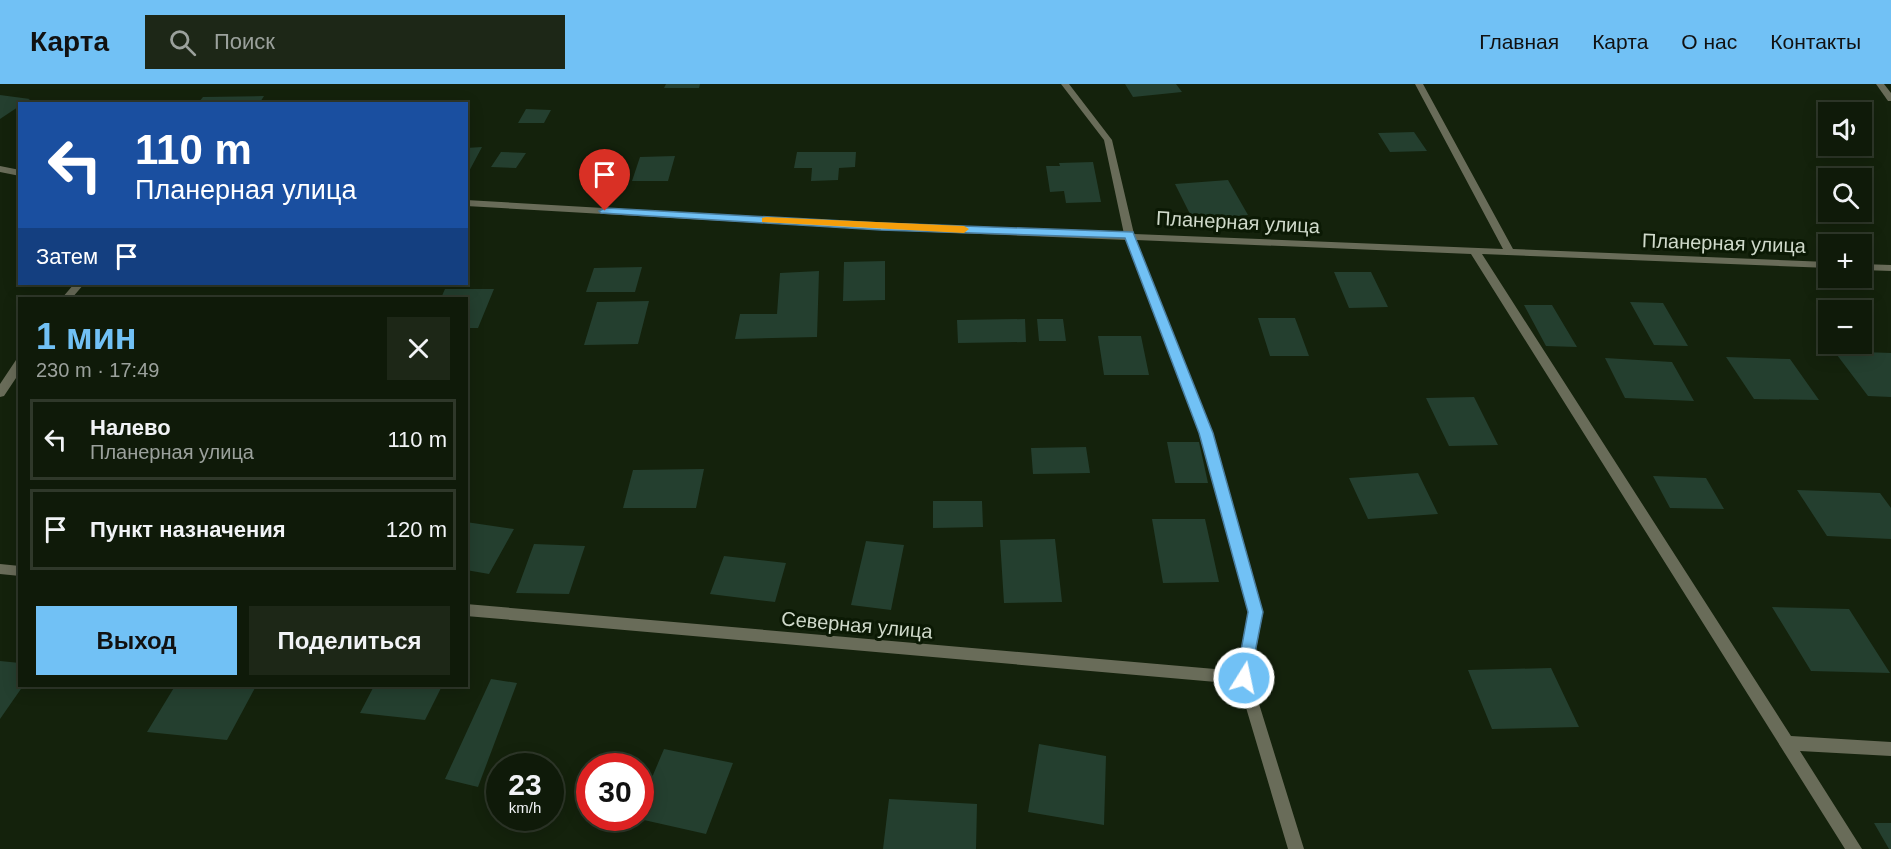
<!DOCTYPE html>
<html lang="ru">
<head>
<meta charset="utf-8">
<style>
	:root { --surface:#0f1a09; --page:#1d2717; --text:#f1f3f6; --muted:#9ba19c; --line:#2f382a; --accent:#71c1f5 }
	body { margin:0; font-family:Arial,sans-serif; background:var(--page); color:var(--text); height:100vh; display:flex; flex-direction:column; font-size:22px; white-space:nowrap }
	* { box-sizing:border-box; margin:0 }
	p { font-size:20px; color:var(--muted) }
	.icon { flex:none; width:33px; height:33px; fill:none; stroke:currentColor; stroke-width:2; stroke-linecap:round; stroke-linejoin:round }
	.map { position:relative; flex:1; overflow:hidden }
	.side { position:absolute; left:18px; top:213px; width:450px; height:390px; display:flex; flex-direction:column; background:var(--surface); border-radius:0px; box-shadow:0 3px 15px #0003,0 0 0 2px var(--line) }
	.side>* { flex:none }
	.guide { position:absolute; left:18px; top:18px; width:450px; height:183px; border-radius:0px; box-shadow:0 3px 15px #0003,0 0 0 2px var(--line); background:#1a4fa0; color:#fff; overflow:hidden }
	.tools { position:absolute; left:1818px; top:18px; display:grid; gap:12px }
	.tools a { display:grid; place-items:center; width:54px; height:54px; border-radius:0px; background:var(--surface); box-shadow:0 3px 15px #0003,0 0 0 2px var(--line); font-size:30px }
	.speed { position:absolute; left:486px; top:669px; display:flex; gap:12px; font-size:30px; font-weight:700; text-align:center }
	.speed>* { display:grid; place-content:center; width:78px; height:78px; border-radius:50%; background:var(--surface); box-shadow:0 3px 15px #0003,0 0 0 2px var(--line); line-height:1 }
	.speed small { font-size:15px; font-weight:400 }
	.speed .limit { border:9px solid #d22; background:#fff; color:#111 }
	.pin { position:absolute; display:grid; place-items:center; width:51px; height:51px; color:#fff; margin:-62px -26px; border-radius:50% 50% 50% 0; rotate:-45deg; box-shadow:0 0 6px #0007 }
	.pin .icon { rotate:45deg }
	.me { position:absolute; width:66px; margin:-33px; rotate:10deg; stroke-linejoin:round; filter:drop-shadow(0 0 4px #0008) }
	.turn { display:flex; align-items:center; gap:21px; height:126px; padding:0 18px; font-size:27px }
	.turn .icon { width:78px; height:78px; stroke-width:2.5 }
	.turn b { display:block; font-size:42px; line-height:51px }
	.then { display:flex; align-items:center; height:57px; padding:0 18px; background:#0003; gap:12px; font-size:22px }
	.round { display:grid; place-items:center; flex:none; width:63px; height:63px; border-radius:0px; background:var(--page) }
	.overview { display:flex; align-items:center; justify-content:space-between; height:102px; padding:0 18px }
	h1 { font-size:36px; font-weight:700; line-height:45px; color:var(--accent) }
	.action { display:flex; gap:12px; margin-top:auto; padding:12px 18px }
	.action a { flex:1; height:69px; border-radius:0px; background:var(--accent); color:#111; font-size:24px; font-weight:700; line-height:69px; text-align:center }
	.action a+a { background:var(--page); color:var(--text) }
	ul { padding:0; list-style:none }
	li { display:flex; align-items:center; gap:18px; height:81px; margin:0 12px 9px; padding:0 6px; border:3px solid var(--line); border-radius:0px }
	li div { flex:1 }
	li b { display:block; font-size:22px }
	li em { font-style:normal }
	header { display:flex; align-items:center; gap:36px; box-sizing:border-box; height:84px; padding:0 30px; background:var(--accent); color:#111 }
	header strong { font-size:28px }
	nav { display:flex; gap:33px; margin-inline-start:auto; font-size:21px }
	.search { width:420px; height:54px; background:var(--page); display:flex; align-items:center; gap:15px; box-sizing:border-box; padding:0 21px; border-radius:0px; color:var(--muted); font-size:22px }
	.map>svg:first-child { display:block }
</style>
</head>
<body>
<header>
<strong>Карта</strong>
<div class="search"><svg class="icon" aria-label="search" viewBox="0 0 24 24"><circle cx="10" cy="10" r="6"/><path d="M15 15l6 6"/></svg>Поиск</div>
<nav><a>Главная</a><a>Карта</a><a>О нас</a><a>Контакты</a></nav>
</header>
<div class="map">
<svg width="1891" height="765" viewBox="0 0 1891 765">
	<rect width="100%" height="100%" fill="#14220c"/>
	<path fill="#243f2f" d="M 666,0 L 700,0 L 699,4 L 664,4 Z
		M 1125,0 L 1176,0 L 1182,8 L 1133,13 Z
		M 0,11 L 30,15 L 0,35 Z
		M 264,12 L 259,20 L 197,20 L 203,13 Z
		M 526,25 L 551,26 L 544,39 L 518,39 Z
		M 1414,48 L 1427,67 L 1390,68 L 1378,49 Z
		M 482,63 L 466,93 L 466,64 Z
		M 501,68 L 526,69 L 516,84 L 491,83 Z
		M 797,68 L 856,68 L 855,83 L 839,84 L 838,96 L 811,97 L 812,84 L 794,84 Z
		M 675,72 L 668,97 L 632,97 L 640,73 Z
		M 1093,78 L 1101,118 L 1066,119 L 1064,107 L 1050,108 L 1046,82 L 1060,82 L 1059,79 Z
		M 1228,96 L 1248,131 L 1193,136 L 1175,100 Z
		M 885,177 L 885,216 L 843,217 L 844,178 Z
		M 642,183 L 635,208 L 586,208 L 594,184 Z
		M 819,187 L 817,253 L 735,255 L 740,230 L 777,230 L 780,189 Z
		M 1334,188 L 1371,188 L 1388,223 L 1349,224 Z
		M 445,205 L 494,205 L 478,244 L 466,244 L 466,214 L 441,214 Z
		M 649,217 L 638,260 L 584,261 L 597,218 Z
		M 1630,218 L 1663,219 L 1688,262 L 1654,261 Z
		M 1524,221 L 1552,221 L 1577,263 L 1546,262 Z
		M 1258,234 L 1295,234 L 1309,272 L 1270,272 Z
		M 1025,235 L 1026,258 L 958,259 L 957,236 Z
		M 1037,235 L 1063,235 L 1066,257 L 1039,257 Z
		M 1098,252 L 1141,252 L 1149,291 L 1104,291 Z
		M 1834,267 L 1891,269 L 1891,313 L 1868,312 Z
		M 1726,273 L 1790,275 L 1819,316 L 1754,315 Z
		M 1605,274 L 1672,278 L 1694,317 L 1625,314 Z
		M 1474,313 L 1498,361 L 1449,362 L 1426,314 Z
		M 1167,358 L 1199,358 L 1208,399 L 1175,399 Z
		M 1086,363 L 1090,389 L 1033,390 L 1031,364 Z
		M 704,385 L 696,424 L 623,424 L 633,386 Z
		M 1418,389 L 1438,430 L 1368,435 L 1349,394 Z
		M 1653,392 L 1706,394 L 1724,425 L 1670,424 Z
		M 1797,406 L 1880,409 L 1891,424 L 1891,455 L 1827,452 Z
		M 933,417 L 982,417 L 983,443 L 933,444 Z
		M 1152,435 L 1205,435 L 1219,498 L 1163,499 Z
		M 466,438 L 514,445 L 489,490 L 466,486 Z
		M 1055,455 L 1062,518 L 1004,519 L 1000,456 Z
		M 866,457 L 904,461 L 891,526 L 851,521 Z
		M 534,460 L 585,462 L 569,510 L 516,509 Z
		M 724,472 L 786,479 L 775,518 L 710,510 Z
		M 1772,523 L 1849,525 L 1890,589 L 1811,587 Z
		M 0,577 L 20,579 L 20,602 L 23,602 L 0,635 Z
		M 1551,584 L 1579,643 L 1492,645 L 1468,586 Z
		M 491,595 L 517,599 L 478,703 L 445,695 Z
		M 175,602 L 256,602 L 227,656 L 147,648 Z
		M 374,602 L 442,602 L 425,636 L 360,629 Z
		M 1039,660 L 1106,672 L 1104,741 L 1028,728 Z
		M 664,665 L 733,679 L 706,750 L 635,734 L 640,734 L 640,722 Z
		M 889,715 L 977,720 L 976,765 L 883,765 Z
		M 1874,739 L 1891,739 L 1891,765 L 1889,765 Z"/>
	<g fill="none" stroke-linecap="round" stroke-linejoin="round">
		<path fill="#696c59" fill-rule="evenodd" d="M 1876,0 L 1884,0 L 1891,9 L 1891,17 L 1888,17 Z"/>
		<path fill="#696c59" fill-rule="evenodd" d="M 1061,0 L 1069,0 L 1112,56 L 1134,150 L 1503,165 L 1415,0 L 1423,0 L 1513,165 L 1828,178 L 1828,184 L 1482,170 L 1791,652 L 1891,658 L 1891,672 L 1800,667 L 1862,765 L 1845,765 L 1471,170 L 1136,156 L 1212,349 L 1263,528 L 1251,594 L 1304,765 L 1288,765 L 1239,600 L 466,532 L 466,520 L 1238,587 L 1249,528 L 1200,349 L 1126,156 L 881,146 L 466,122 L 466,116 L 881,140 L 1124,150 L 1104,56 Z
			M 0,82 L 20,86 L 20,92 L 0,88 Z
			M 1862,180 L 1891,181 L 1891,187 L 1862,186 Z
			M 74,200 L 84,200 L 72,214 L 62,214 Z
			M 20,275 L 20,288 L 4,312 L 0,313 L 0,300 L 16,276 Z
			M 0,480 L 20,482 L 20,492 L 0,490 Z"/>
	</g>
	<path fill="#71c1f5" stroke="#497d9f" stroke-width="1.5" d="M 605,124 L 881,139 L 1133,148 L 1213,349 L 1263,528 L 1249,599 L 1238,599 L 1236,594 L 1248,528 L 1199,349 L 1125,154 L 881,146 L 601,129 L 599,127 Z"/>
	<path fill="#f59e0b" d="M 766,133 L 964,142 L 969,145 L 964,149 L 762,138 L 762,134 Z"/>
	<g text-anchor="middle" stroke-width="6" stroke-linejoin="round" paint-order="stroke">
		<g font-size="20" fill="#cfd9ca" stroke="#0b1904">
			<text transform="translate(1238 138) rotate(3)" y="7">Планерная улица</text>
			<text transform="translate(1724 159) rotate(2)" y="7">Планерная улица</text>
			<text transform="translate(857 541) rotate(5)" y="7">Северная улица</text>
		</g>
	</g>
</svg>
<div class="tools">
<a><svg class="icon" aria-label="sound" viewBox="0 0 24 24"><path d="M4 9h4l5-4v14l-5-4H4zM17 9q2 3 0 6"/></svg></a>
<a><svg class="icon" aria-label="search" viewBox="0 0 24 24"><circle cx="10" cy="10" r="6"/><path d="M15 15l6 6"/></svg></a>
<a>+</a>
<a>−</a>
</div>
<div class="speed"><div>23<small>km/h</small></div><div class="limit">30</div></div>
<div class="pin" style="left:605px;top:127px;background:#d93025"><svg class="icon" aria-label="arrive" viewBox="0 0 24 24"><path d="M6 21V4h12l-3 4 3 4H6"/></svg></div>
<svg class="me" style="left:1244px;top:594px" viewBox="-20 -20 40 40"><circle r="17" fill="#71c1f5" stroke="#fff" stroke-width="3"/><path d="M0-11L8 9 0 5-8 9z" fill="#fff"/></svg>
<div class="guide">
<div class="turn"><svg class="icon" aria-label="left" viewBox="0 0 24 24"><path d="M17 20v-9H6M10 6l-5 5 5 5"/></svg><div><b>110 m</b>Планерная улица</div></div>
<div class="then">Затем<svg class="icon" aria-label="arrive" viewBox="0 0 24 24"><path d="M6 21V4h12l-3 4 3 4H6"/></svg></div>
</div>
<section class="side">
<div class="overview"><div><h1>1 мин</h1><p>230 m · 17:49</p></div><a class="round"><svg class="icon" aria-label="close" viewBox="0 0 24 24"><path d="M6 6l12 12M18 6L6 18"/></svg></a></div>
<ul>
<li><svg class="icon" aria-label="left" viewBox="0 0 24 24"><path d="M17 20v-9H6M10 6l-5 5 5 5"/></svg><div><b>Налево</b><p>Планерная улица</p></div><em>110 m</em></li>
<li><svg class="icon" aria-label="arrive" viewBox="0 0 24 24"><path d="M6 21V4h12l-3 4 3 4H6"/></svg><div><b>Пункт назначения</b></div><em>120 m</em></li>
</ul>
<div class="action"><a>Выход</a><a>Поделиться</a></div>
</section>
</div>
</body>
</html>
